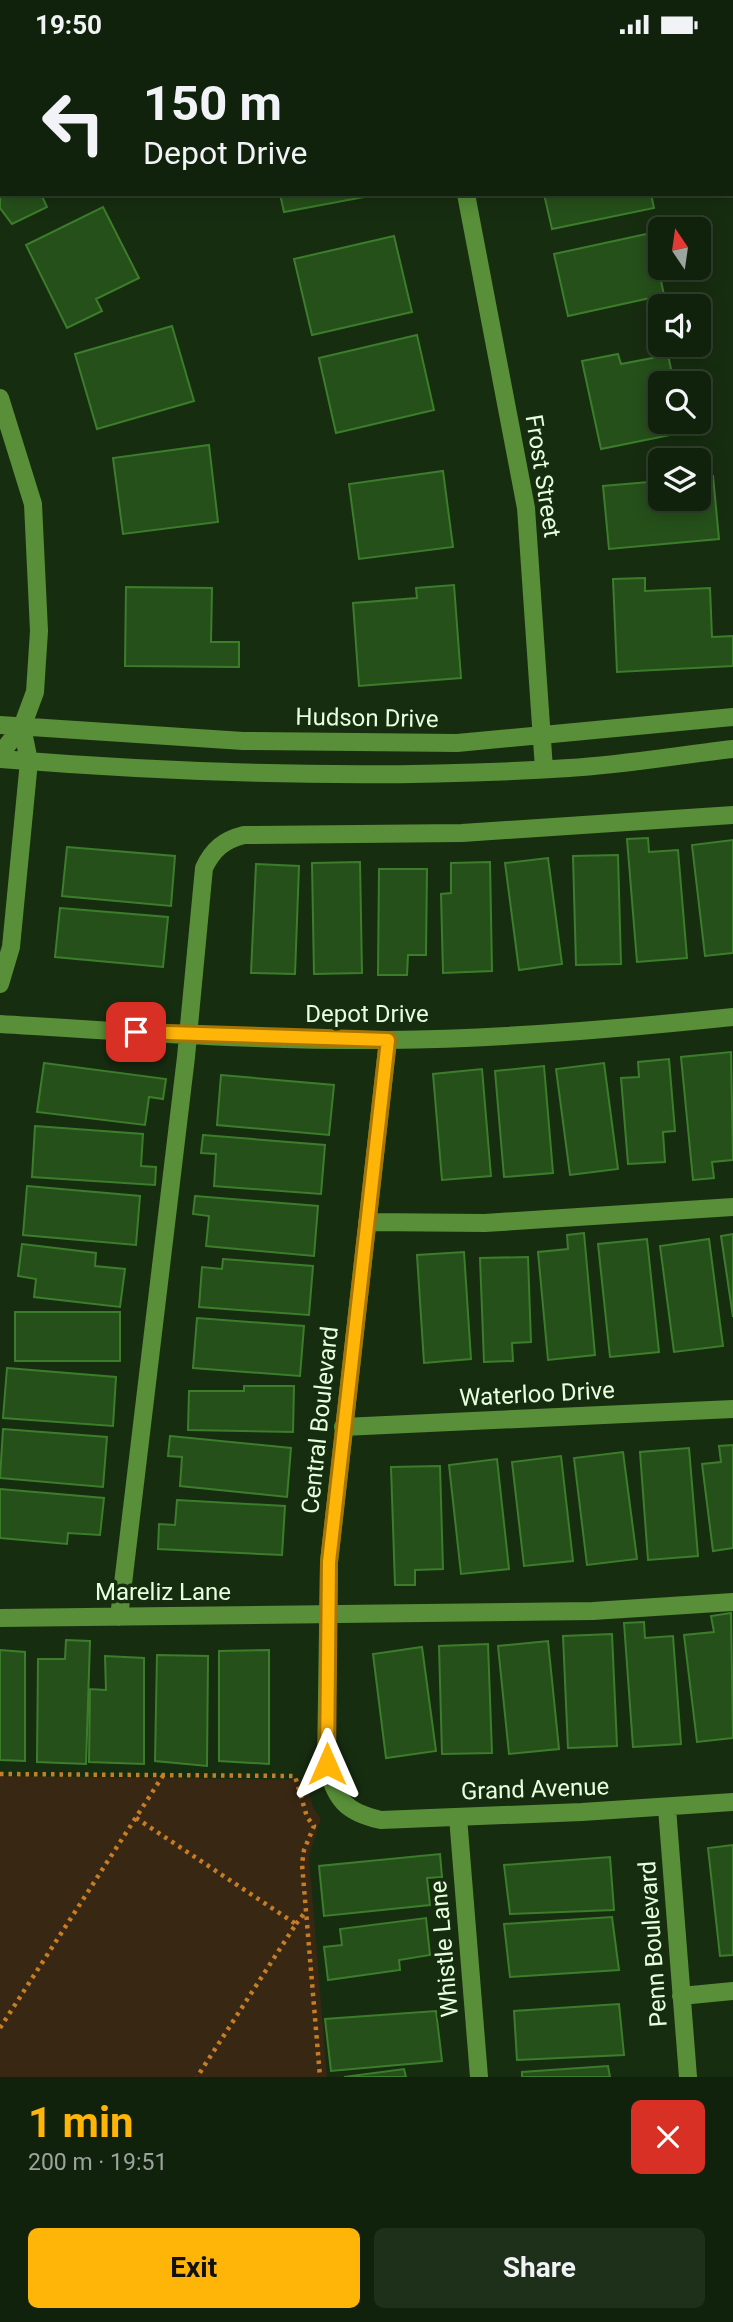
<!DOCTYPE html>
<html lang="en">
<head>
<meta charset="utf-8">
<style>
	:root { --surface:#11220c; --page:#1e2f1a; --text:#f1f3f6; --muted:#9ca49d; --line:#303f2d; --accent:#ffb408 }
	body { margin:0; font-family:Roboto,sans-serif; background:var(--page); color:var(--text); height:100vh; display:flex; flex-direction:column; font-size:26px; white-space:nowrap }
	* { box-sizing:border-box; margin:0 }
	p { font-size:23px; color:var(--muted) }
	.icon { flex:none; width:38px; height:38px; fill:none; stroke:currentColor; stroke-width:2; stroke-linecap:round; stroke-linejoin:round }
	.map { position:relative; height:2028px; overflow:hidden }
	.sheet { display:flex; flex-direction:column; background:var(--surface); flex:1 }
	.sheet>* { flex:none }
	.guide { position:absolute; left:0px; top:0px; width:733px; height:147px; box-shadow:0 4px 18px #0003,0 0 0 2px var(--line); background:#11220c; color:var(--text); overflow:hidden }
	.needle { width:46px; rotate:347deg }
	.tools { position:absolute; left:648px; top:168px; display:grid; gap:14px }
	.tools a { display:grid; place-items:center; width:63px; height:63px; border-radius:10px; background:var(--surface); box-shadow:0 4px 18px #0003,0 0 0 2px var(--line); font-size:35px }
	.pin { position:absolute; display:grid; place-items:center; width:60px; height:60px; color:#fff; margin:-30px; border-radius:14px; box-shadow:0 4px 10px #0006 }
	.me { position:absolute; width:77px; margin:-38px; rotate:0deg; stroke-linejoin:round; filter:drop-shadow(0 0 5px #0008) }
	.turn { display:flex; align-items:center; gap:24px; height:147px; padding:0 28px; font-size:32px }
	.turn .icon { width:91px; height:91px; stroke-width:2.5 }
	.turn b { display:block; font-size:49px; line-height:60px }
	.round { display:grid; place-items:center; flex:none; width:74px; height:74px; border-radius:10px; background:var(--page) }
	.summary { display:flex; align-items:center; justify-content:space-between; height:119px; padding:0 28px }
	h1 { font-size:42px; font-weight:700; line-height:52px; color:var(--accent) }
	.primary-button { display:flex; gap:14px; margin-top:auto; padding:14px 28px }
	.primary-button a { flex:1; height:80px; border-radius:10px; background:var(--accent); color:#111; font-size:28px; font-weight:700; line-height:80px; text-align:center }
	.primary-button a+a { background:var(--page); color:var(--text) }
	.status { display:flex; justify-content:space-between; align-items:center; height:49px; padding:0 35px; background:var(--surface); direction:ltr }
	.status svg { height:19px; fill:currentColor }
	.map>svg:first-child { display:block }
</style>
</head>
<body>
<div class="status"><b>19:50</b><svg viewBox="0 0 49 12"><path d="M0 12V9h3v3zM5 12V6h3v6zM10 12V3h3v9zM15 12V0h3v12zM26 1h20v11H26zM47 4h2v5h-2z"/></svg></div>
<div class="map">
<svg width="733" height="2028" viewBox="0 0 733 2028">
	<rect width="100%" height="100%" fill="#172d10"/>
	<path fill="#382712" d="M 0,1727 L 306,1731 L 313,1758 L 321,1769 L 309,1807 L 327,2028 L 0,2028 Z"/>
	<path fill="#25501a" stroke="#3c7d2b" stroke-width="2" d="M 219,0 L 329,0 L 326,2 Z
		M 512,0 L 602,0 L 603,2 L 512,2 Z
		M 2,67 L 2,145 L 41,145 L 47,158 L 12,175 L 0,159 Z
		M 280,145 L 380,145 L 284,163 Z
		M 544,145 L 651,145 L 654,159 L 552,180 Z
		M 103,158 L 139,229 L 96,250 L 102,262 L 67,279 L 26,196 Z
		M 651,184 L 664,246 L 568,267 L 554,205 Z
		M 394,187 L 412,263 L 312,286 L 294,210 Z
		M 172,277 L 194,352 L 97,380 L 75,305 Z
		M 417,286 L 434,361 L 336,384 L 319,309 Z
		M 618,305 L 621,315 L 668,306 L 674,334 L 660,334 L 660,373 L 682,373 L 685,383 L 601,400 L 582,312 Z
		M 209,396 L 218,473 L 123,485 L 113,409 Z
		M 443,422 L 453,498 L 359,510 L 349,435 Z
		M 713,427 L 719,490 L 609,500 L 603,437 L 660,432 L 660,450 L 698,450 L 698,428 Z
		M 645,529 L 645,542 L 710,539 L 712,588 L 733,587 L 733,617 L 617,623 L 613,530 Z
		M 454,536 L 461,629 L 359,637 L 353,554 L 417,549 L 416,539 Z
		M 126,538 L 212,539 L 211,593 L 239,593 L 239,618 L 125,617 Z
		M 648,789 L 649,803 L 678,801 L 687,909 L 637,913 L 627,790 Z
		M 733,791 L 733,904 L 705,907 L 692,796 Z
		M 67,798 L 175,807 L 171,857 L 62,847 Z
		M 618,806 L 621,915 L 576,916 L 573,807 Z
		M 548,809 L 562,915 L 519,921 L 505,814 Z
		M 360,813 L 362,924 L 314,925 L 312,814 Z
		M 490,813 L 492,922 L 443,924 L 441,845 L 451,844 L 451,814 Z
		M 256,815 L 299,817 L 295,925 L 251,924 Z
		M 379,820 L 427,820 L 426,906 L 408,906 L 407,926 L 378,926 Z
		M 60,859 L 168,868 L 163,918 L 55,908 Z
		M 731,1003 L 733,1111 L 712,1113 L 714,1129 L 693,1131 L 681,1008 Z
		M 669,1010 L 675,1082 L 663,1083 L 665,1113 L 628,1115 L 621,1029 L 639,1028 L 638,1013 Z
		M 44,1014 L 166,1030 L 163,1050 L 149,1048 L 145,1076 L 37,1063 Z
		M 604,1014 L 618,1120 L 570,1126 L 556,1020 Z
		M 544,1017 L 553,1124 L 504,1128 L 495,1022 Z
		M 482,1020 L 491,1127 L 442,1131 L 433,1025 Z
		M 221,1026 L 334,1036 L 329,1086 L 217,1076 Z
		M 35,1077 L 143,1085 L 141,1117 L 156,1118 L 155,1136 L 32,1128 Z
		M 203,1086 L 325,1096 L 321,1145 L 214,1137 L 216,1105 L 201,1104 Z
		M 27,1137 L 140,1147 L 136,1196 L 23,1186 Z
		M 195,1147 L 318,1157 L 314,1207 L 206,1197 L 209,1167 L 193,1165 Z
		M 584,1184 L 595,1306 L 548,1311 L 538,1203 L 568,1200 L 567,1186 Z
		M 733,1185 L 733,1268 L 721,1187 Z
		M 647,1190 L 659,1303 L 610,1308 L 598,1195 Z
		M 709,1190 L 723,1297 L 674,1303 L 660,1197 Z
		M 22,1195 L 96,1204 L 95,1217 L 125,1220 L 120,1258 L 34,1248 L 36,1230 L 18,1227 Z
		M 464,1203 L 471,1310 L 424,1314 L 417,1206 Z
		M 528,1208 L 531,1293 L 512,1294 L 513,1312 L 484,1313 L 480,1209 Z
		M 223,1210 L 313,1217 L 309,1266 L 199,1258 L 202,1218 L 222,1220 Z
		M 15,1263 L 120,1263 L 120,1312 L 15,1312 Z
		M 197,1269 L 304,1277 L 300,1327 L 193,1319 Z
		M 7,1319 L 116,1328 L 113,1377 L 3,1369 Z
		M 244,1337 L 294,1337 L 293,1383 L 188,1381 L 189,1342 L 244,1342 Z
		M 3,1380 L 107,1388 L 103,1438 L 0,1429 Z
		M 170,1387 L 291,1399 L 287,1448 L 180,1437 L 182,1408 L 168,1407 Z
		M 733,1396 L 733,1499 L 713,1502 L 702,1415 L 721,1413 L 719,1397 Z
		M 689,1399 L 698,1507 L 648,1511 L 640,1403 Z
		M 623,1403 L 637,1510 L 587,1516 L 574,1409 Z
		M 561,1407 L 573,1512 L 524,1517 L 512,1413 Z
		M 497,1410 L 509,1520 L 461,1525 L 449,1416 Z
		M 440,1417 L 443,1520 L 415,1521 L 415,1536 L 395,1536 L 391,1418 Z
		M 0,1440 L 104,1449 L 100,1486 L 68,1484 L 67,1495 L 0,1489 Z
		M 177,1451 L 285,1457 L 282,1506 L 158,1500 L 159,1475 L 175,1476 Z
		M 731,1564 L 733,1689 L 697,1693 L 684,1586 L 714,1583 L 711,1567 Z
		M 644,1573 L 645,1589 L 673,1587 L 681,1695 L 633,1698 L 624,1574 Z
		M 612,1585 L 617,1697 L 568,1699 L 563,1587 Z
		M 66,1591 L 90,1592 L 86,1715 L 37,1713 L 38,1610 L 65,1610 Z
		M 548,1592 L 559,1700 L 509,1705 L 498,1597 Z
		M 488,1595 L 492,1704 L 442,1705 L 439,1597 Z
		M 422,1598 L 436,1702 L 386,1709 L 373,1605 Z
		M 0,1601 L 25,1603 L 25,1712 L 0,1711 Z
		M 269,1601 L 269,1715 L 219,1712 L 219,1602 Z
		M 157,1606 L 208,1607 L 207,1717 L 155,1712 Z
		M 105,1607 L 144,1609 L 144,1715 L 89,1713 L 90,1640 L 106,1641 Z
		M 733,1796 L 733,1906 L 720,1907 L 708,1799 Z
		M 440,1805 L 442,1828 L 427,1829 L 430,1856 L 324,1867 L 319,1817 Z
		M 610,1808 L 614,1861 L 510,1865 L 504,1816 Z
		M 612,1868 L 619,1921 L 510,1928 L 504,1875 Z
		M 426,1869 L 430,1906 L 399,1911 L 400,1921 L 328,1931 L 324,1898 L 342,1896 L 340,1880 Z
		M 619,1955 L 624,2006 L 517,2011 L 514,1962 Z
		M 436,1962 L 442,2012 L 331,2022 L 325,1970 Z
		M 608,2017 L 610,2028 L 522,2028 L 522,2023 Z
		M 404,2020 L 406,2028 L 344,2028 Z"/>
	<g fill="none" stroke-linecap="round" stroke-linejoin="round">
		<path stroke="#c77d28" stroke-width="4.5" stroke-dasharray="3.5 5" stroke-linecap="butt" d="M 0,1725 L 295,1727 L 307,1768 L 314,1777 L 304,1801 L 302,1815 L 320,2028
			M 136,1769 L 296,1875 L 197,2028
			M 296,1875 L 306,1862
			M 0,1979 L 164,1725"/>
		<path stroke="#588f38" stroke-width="18" d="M 426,0 L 426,2
			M 466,145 L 526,459 L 544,720
			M 0,349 L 33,455 L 39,582 L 35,643 L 22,678 L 0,705
			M 0,676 L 243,692 L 457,694 L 733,668
			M 0,710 C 189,725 380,731 569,719 C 624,716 679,706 733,700
			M 0,935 L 11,898 L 29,712 L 22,678
			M 0,975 C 129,983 259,992 388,991 C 503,990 619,980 733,968
			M 388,991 L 329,1513 L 326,1715 C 336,1750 344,1763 381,1771 L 582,1763 L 733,1753
			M 367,1173 L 485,1174 L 733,1158
			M 343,1378 L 733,1360
			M 119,1568 L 186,1008 L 204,819 C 213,800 224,791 244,786 L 462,784 L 733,766
			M 0,1569 L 593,1562 L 733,1553
			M 667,1759 L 688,2028
			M 458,1768 L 479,2028
			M 681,1947 L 733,1942"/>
	</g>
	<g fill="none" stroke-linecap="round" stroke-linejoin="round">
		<g stroke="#a67505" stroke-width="18">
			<path id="route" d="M 136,983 L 388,991 L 329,1513 L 327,1715"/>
		</g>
		<use href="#route" stroke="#ffb408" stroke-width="12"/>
	</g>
	<g text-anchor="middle" stroke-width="7" stroke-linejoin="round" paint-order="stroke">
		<g font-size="24" fill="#e6ffdc" stroke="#172d10">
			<text transform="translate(543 427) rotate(81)" y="8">Frost Street</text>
			<text transform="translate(367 669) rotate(1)" y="8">Hudson Drive</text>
			<text x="367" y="973">Depot Drive</text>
			<text transform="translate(537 1345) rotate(-3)" y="8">Waterloo Drive</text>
			<text transform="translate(320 1371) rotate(-84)" y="8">Central Boulevard</text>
			<text x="163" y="1551">Mareliz Lane</text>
			<text transform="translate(535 1740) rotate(-2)" y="8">Grand Avenue</text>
			<text transform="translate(653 1895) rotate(-94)" y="8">Penn Boulevard</text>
			<text transform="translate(444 1900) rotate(-95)" y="8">Whistle Lane</text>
		</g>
	</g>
</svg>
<div class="tools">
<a><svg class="needle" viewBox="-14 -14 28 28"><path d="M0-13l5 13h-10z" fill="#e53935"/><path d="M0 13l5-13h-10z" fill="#9ca49d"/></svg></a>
<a><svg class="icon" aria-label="sound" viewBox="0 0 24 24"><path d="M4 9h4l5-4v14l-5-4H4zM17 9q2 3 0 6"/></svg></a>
<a><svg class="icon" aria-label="search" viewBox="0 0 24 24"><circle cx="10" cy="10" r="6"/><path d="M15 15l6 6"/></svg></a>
<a><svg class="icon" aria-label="layers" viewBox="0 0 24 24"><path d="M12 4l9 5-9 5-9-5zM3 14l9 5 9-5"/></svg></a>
</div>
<div class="pin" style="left:136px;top:983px;background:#d93025"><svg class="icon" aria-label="arrive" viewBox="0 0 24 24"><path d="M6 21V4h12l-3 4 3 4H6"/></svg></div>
<svg class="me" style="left:327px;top:1715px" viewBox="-20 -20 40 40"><path d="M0-17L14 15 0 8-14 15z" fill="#ffb408" stroke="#fff" stroke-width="4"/></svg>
<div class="guide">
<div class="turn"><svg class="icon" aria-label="left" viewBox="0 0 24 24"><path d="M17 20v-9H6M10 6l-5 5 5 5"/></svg><div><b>150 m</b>Depot Drive</div></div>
</div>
</div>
<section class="sheet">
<div class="summary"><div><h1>1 min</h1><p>200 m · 19:51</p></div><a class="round" style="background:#d93025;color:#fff"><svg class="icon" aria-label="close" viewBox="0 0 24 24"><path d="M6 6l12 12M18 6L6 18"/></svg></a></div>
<div class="primary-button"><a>Exit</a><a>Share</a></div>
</section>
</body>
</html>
